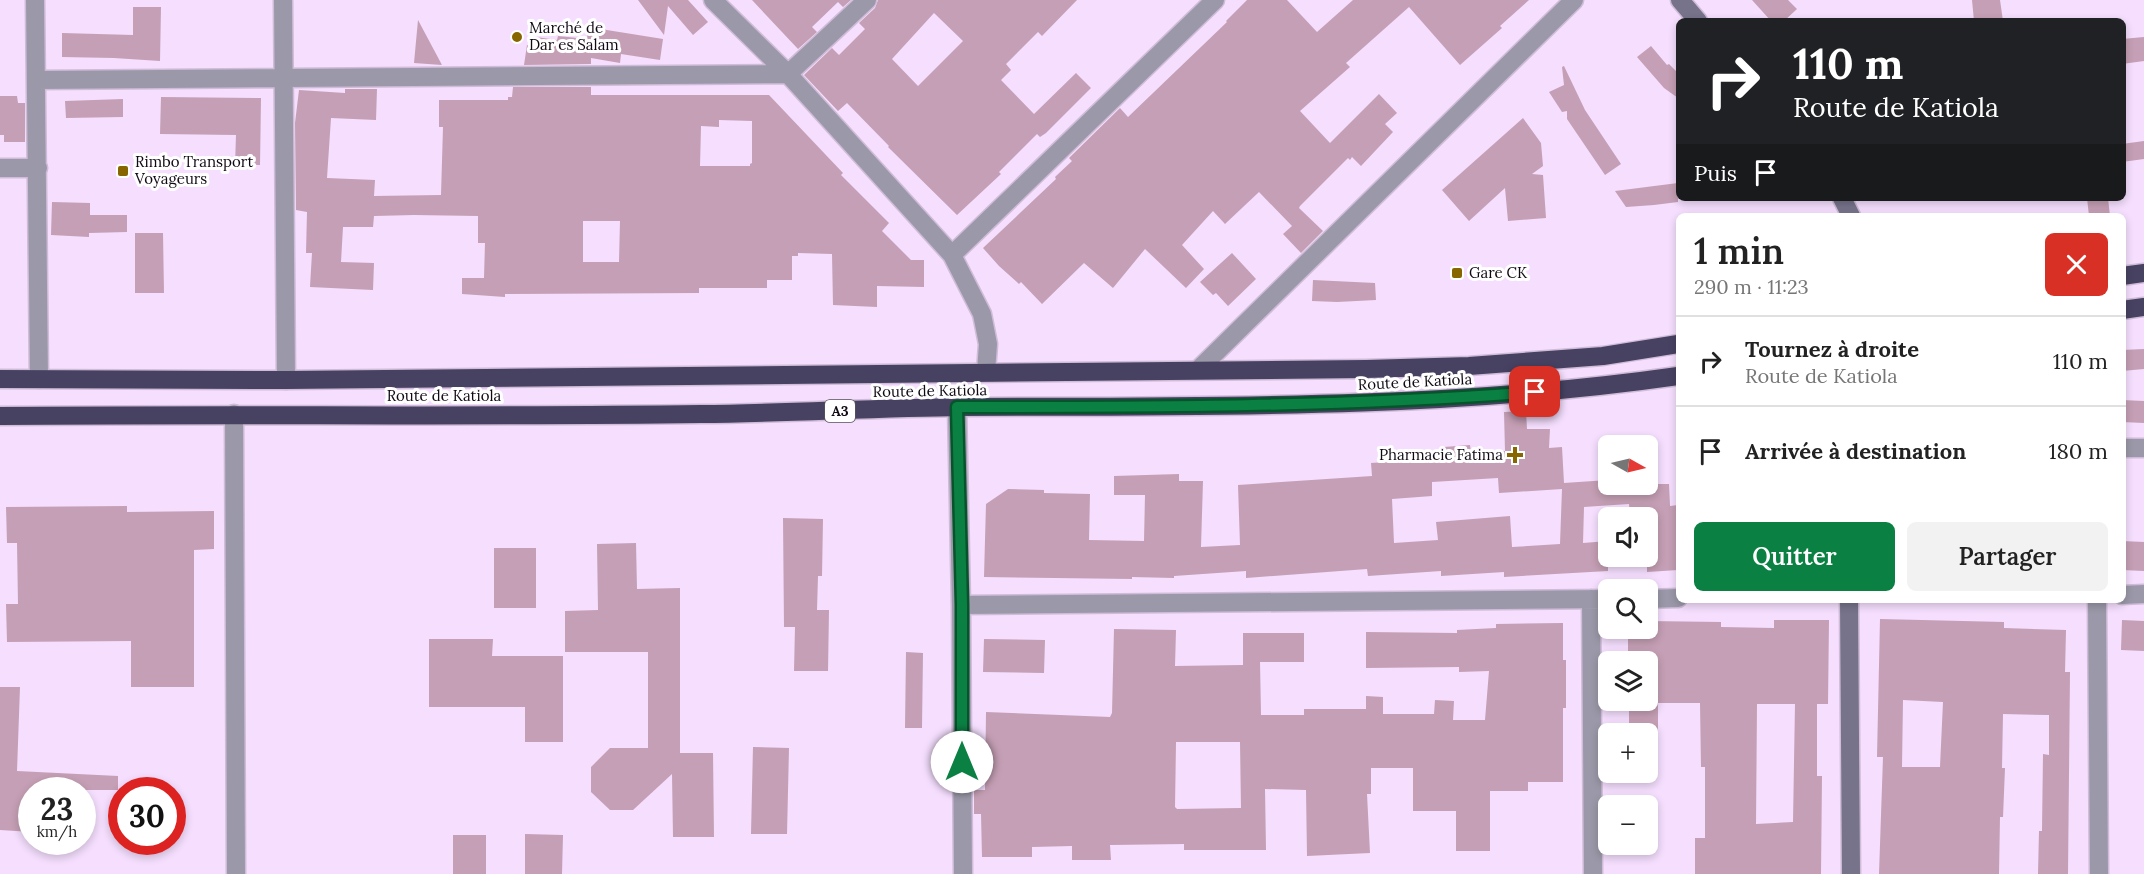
<!DOCTYPE html>
<html lang="fr">
<head>
<meta charset="utf-8">
<style>
	:root { --surface:#fff; --page:#f2f2f2; --text:#222; --muted:#767676; --line:#e0e0e0; --accent:#0b8043 }
	body { margin:0; font-family:Lora,serif; background:var(--page); color:var(--text); height:100vh; display:flex; flex-direction:column; font-size:22px; white-space:nowrap }
	* { box-sizing:border-box; margin:0 }
	p { font-size:20px; color:var(--muted) }
	.icon { flex:none; width:33px; height:33px; fill:none; stroke:currentColor; stroke-width:2; stroke-linecap:round; stroke-linejoin:round }
	.map { position:relative; flex:1; overflow:hidden }
	.sheet { position:absolute; left:1676px; top:213px; width:450px; height:390px; display:flex; flex-direction:column; background:var(--surface); border-radius:9px; box-shadow:0 3px 9px #0003 }
	.sheet>* { flex:none }
	.hud { position:absolute; left:1676px; top:18px; width:450px; height:183px; border-radius:9px; box-shadow:0 3px 9px #0003; background:#202124; color:#fff; overflow:hidden }
	.needle { width:39px; rotate:98deg }
	.tools { position:absolute; left:1598px; top:435px; display:grid; gap:12px }
	.tools a { display:grid; place-items:center; width:60px; height:60px; border-radius:9px; background:var(--surface); box-shadow:0 3px 9px #0003; font-size:30px }
	.speed { position:absolute; left:18px; top:777px; display:flex; gap:12px; font-size:30px; font-weight:700; text-align:center }
	.speed>* { display:grid; place-content:center; width:78px; height:78px; border-radius:50%; background:var(--surface); box-shadow:0 3px 9px #0003; line-height:1 }
	.speed small { font-size:15px; font-weight:400 }
	.speed .limit { border:9px solid #d22; background:#fff; color:#111 }
	.pin { position:absolute; display:grid; place-items:center; width:51px; height:51px; color:#fff; margin:-26px; border-radius:12px; box-shadow:0 3px 9px #0006 }
	.me { position:absolute; width:66px; margin:-33px; rotate:0deg; stroke-linejoin:round; filter:drop-shadow(0 0 4px #0008) }
	.turn { display:flex; align-items:center; gap:21px; height:126px; padding:0 18px; font-size:27px }
	.turn .icon { width:78px; height:78px; stroke-width:2.5 }
	.turn b { display:block; font-size:42px; line-height:51px }
	.then { display:flex; align-items:center; height:57px; padding:0 18px; background:#0003; gap:12px; font-size:22px }
	.round { display:grid; place-items:center; flex:none; width:63px; height:63px; border-radius:9px; background:var(--page) }
	.summary { display:flex; align-items:center; justify-content:space-between; height:102px; padding:0 18px }
	h1 { font-size:36px; font-weight:600; line-height:45px }
	.button { display:flex; gap:12px; margin-top:auto; padding:12px 18px }
	.button a { flex:1; height:69px; border-radius:9px; background:var(--accent); color:#fff; font-size:24px; font-weight:600; line-height:69px; text-align:center }
	.button a+a { background:var(--page); color:var(--text) }
	ul { padding:0; list-style:none }
	li { display:flex; align-items:center; gap:18px; height:90px; padding:0 18px; border-top:2px solid var(--line) }
	li div { flex:1 }
	li b { display:block; font-size:22px }
	li em { font-style:normal }
	.map>svg:first-child { display:block }
</style>
</head>
<body>
<div class="map">
<svg width="2144" height="874" viewBox="0 0 2144 874">
	<rect width="100%" height="100%" fill="#f5defe"/>
	<path fill="#c59fb5" fill-rule="evenodd" d="M 638,0 L 688,0 L 708,22 L 693,35 L 668,6 L 664,35 Z
		M 752,0 L 851,0 L 843,7 L 838,2 L 812,27 L 817,32 L 798,49 Z
		M 878,0 L 1077,0 L 1042,36 L 1038,32 L 1006,64 L 1011,70 L 1001,80 L 1034,114 L 1076,73 L 1091,88 L 1046,133 L 1040,137 L 1037,134 L 999,172 L 1001,174 L 957,215 L 888,147 L 889,146 L 847,103 L 838,111 L 804,75 L 832,48 L 839,55 L 865,29 L 859,23 L 875,8 ZM 934,13 L 963,41 L 918,86 L 892,59 Z
		M 1247,0 L 1287,0 L 1317,32 L 1353,0 L 1529,0 L 1500,26 L 1502,28 L 1460,65 L 1409,7 L 1346,63 L 1350,67 L 1300,111 L 1330,143 L 1379,94 L 1397,113 L 1385,124 L 1393,132 L 1361,166 L 1352,157 L 1350,160 L 1348,158 L 1300,206 L 1299,208 L 1323,231 L 1301,253 L 1283,234 L 1292,226 L 1259,192 L 1225,224 L 1213,211 L 1182,245 L 1204,269 L 1186,288 L 1145,249 L 1113,288 L 1084,263 L 1042,304 L 1021,282 L 1019,284 L 999,266 L 983,248 L 1056,179 L 1055,177 L 1072,161 L 1069,158 L 1120,108 L 1128,117 L 1227,22 L 1226,21 Z
		M 1752,0 L 1788,0 L 1797,9 L 1784,21 L 1771,21 Z
		M 1972,0 L 2000,0 L 2003,21 L 1974,21 Z
		M 133,7 L 161,7 L 160,61 L 114,58 L 62,57 L 62,33 L 133,35 Z
		M 418,20 L 442,65 L 414,63 Z
		M 588,27 L 663,39 L 660,60 L 621,54 L 620,63 L 591,58 L 591,64 L 524,65 L 527,45 L 535,46 L 536,37 L 557,40 L 558,36 L 587,39 Z
		M 2144,37 L 2144,61 L 2122,64 L 2122,39 Z
		M 1651,46 L 1667,65 L 1669,64 L 1678,73 L 1678,98 L 1664,88 L 1637,57 Z
		M 1564,66 L 1585,110 L 1621,164 L 1605,175 L 1567,119 L 1567,111 L 1562,112 L 1549,92 L 1564,85 L 1562,67 Z
		M 513,87 L 591,87 L 591,95 L 769,95 L 843,173 L 841,175 L 889,223 L 882,231 L 911,260 L 924,260 L 924,287 L 877,286 L 877,307 L 833,305 L 832,254 L 798,253 L 798,256 L 792,256 L 792,280 L 767,280 L 767,288 L 699,288 L 699,293 L 505,294 L 505,297 L 462,294 L 462,278 L 484,278 L 485,243 L 478,243 L 478,216 L 414,215 L 374,216 L 373,227 L 343,227 L 341,262 L 374,263 L 373,290 L 310,287 L 312,253 L 306,253 L 307,212 L 296,210 L 295,123 L 299,90 L 345,93 L 345,89 L 377,89 L 376,120 L 331,118 L 327,178 L 375,180 L 374,196 L 441,195 L 443,127 L 439,127 L 439,100 L 508,100 L 508,97 L 512,97 ZM 719,120 L 752,121 L 752,163 L 750,164 L 750,166 L 700,166 L 701,126 L 719,127 ZM 583,221 L 620,221 L 619,262 L 583,262 Z
		M 0,96 L 17,96 L 18,103 L 25,103 L 25,142 L 4,142 L 4,135 L 0,135 Z
		M 161,97 L 261,98 L 260,165 L 235,165 L 236,135 L 160,134 Z
		M 123,99 L 123,117 L 66,118 L 65,101 Z
		M 1523,118 L 1541,143 L 1543,166 L 1532,174 L 1543,175 L 1546,218 L 1508,221 L 1505,188 L 1469,221 L 1442,190 Z
		M 2144,141 L 2144,159 L 2122,162 L 2122,144 Z
		M 1678,183 L 1678,202 L 1654,205 L 1626,207 L 1615,191 Z
		M 2087,198 L 2108,198 L 2110,216 L 2089,216 Z
		M 52,202 L 90,203 L 90,215 L 127,215 L 127,232 L 89,233 L 89,237 L 51,235 Z
		M 135,233 L 163,233 L 164,293 L 135,293 Z
		M 1232,253 L 1256,279 L 1228,306 L 1216,293 L 1213,295 L 1200,282 Z
		M 1313,280 L 1375,283 L 1376,300 L 1337,302 L 1312,301 Z
		M 2144,349 L 2144,369 L 2122,371 L 2122,350 Z
		M 2122,400 L 2144,401 L 2144,423 L 2122,422 Z
		M 1526,411 L 1527,429 L 1550,429 L 1549,448 L 1562,447 L 1564,483 L 1608,480 L 1608,484 L 1669,484 L 1670,506 L 1678,505 L 1678,570 L 1647,572 L 1647,518 L 1630,518 L 1629,504 L 1584,507 L 1583,543 L 1608,541 L 1608,571 L 1504,577 L 1504,572 L 1441,576 L 1441,571 L 1368,576 L 1367,569 L 1246,578 L 1246,571 L 1174,576 L 1174,578 L 1132,577 L 1132,579 L 984,577 L 986,504 L 1008,489 L 1044,490 L 1044,493 L 1090,494 L 1089,540 L 1144,541 L 1145,495 L 1114,495 L 1114,476 L 1179,474 L 1179,481 L 1203,481 L 1201,547 L 1240,545 L 1238,485 L 1372,476 L 1371,463 L 1444,458 L 1444,447 L 1470,445 L 1471,453 L 1505,451 L 1504,412 ZM 1498,478 L 1499,493 L 1562,489 L 1560,544 L 1512,547 L 1510,516 L 1436,522 L 1438,540 L 1394,543 L 1392,499 L 1432,496 L 1432,482 Z
		M 127,506 L 127,512 L 214,511 L 214,549 L 194,550 L 194,687 L 131,687 L 131,641 L 7,642 L 6,604 L 18,604 L 17,543 L 7,543 L 6,507 Z
		M 783,518 L 823,519 L 822,576 L 818,576 L 817,610 L 829,610 L 828,671 L 794,671 L 795,627 L 784,627 Z
		M 2122,541 L 2144,542 L 2144,571 L 2122,570 Z
		M 636,543 L 637,589 L 680,588 L 680,753 L 713,753 L 714,837 L 673,837 L 672,774 L 633,810 L 610,810 L 591,792 L 591,767 L 610,748 L 648,748 L 648,652 L 565,652 L 565,611 L 598,610 L 597,544 Z
		M 494,548 L 536,548 L 536,608 L 494,608 Z
		M 1880,619 L 2004,622 L 2004,628 L 2066,630 L 2065,672 L 2070,672 L 2068,874 L 2038,874 L 2039,831 L 2042,831 L 2043,754 L 2049,755 L 2049,715 L 2003,714 L 2002,768 L 2005,768 L 2003,817 L 2000,817 L 1999,874 L 1879,874 L 1883,757 L 1877,757 ZM 1903,700 L 1943,702 L 1940,767 L 1902,767 Z
		M 1774,620 L 1829,620 L 1828,704 L 1817,704 L 1817,776 L 1822,776 L 1821,874 L 1695,874 L 1695,838 L 1705,838 L 1705,767 L 1701,767 L 1700,703 L 1658,703 L 1658,734 L 1629,734 L 1629,705 L 1640,705 L 1640,700 L 1647,700 L 1647,651 L 1628,651 L 1628,628 L 1647,628 L 1647,621 L 1721,622 L 1721,627 L 1774,628 ZM 1757,704 L 1795,704 L 1793,822 L 1756,824 Z
		M 2122,620 L 2144,621 L 2144,651 L 2121,650 Z
		M 1563,623 L 1563,660 L 1566,660 L 1566,708 L 1563,708 L 1563,782 L 1528,782 L 1528,791 L 1490,791 L 1490,851 L 1456,851 L 1456,811 L 1413,811 L 1413,768 L 1371,768 L 1371,794 L 1367,794 L 1370,853 L 1307,856 L 1306,790 L 1265,789 L 1266,850 L 1184,850 L 1184,844 L 1110,845 L 1111,860 L 1072,860 L 1072,846 L 1032,847 L 1032,857 L 982,857 L 981,814 L 974,814 L 974,790 L 985,790 L 986,712 L 1110,717 L 1112,713 L 1114,629 L 1176,630 L 1175,666 L 1243,665 L 1243,633 L 1304,633 L 1304,662 L 1260,662 L 1261,715 L 1304,715 L 1304,709 L 1366,709 L 1366,696 L 1383,697 L 1383,714 L 1434,714 L 1435,700 L 1454,701 L 1453,720 L 1485,720 L 1489,671 L 1459,672 L 1459,667 L 1366,668 L 1366,632 L 1457,633 L 1457,630 L 1496,628 L 1496,624 ZM 1176,742 L 1240,742 L 1241,808 L 1177,809 L 1175,807 Z
		M 429,639 L 493,639 L 492,656 L 563,656 L 563,742 L 525,742 L 525,707 L 429,707 Z
		M 984,639 L 1045,640 L 1044,673 L 983,672 Z
		M 906,652 L 923,653 L 922,728 L 905,728 Z
		M 0,687 L 20,687 L 17,771 L 118,776 L 118,790 L 32,790 L 32,832 L 0,830 Z
		M 753,747 L 789,748 L 787,834 L 751,834 Z
		M 525,834 L 563,835 L 562,874 L 525,874 Z
		M 453,835 L 486,835 L 486,874 L 453,874 Z"/>
	<g fill="none" stroke-linecap="round" stroke-linejoin="round">
		<g stroke="#d0bcd8" stroke-width="21">
			<path id="street" d="M 35,0 L 39,379
				M 283,0 L 286,380
				M 713,0 L 788,74 L 952,255 L 982,314 L 988,344 L 986,372
				M 37,80 L 788,74 L 867,0
				M 0,168 L 38,168
				M 952,255 L 1215,0
				M 1198,370 L 1574,0
				M 957,407 L 961,605 L 963,874
				M 234,414 L 236,874
				M 2122,448 L 2144,448
				M 2122,595 L 2144,594
				M 1591,599 L 1593,874
				M 1647,599 L 1678,598
				M 2097,600 L 2099,874
				M 961,605 L 1608,599"/>
		</g>
		<g stroke="#d0bcd8" stroke-width="21">
			<path id="secondary" d="M 1680,0 L 1698,21
				M 1842,198 L 1851,216
				M 1849,600 L 1851,874"/>
		</g>
		<g stroke="#d0bcd8" stroke-width="21">
			<path id="highway" d="M 2122,276 L 2144,273
				M 2122,310 L 2144,307
				M 0,379 L 286,380 L 1366,369 L 1469,366 L 1603,356 L 1678,344
				M 0,416 C 234,414 467,417 701,414 C 788,413 875,408 962,407 C 1201,406 1441,410 1678,376"/>
		</g>
		<use href="#street" stroke="#9b99a9" stroke-width="18"/>
		<use href="#secondary" stroke="#76738b" stroke-width="18"/>
		<use href="#highway" stroke="#474262" stroke-width="18"/>
	</g>
	<g fill="none" stroke-linecap="round" stroke-linejoin="round">
		<g stroke="#07532c" stroke-width="15">
			<path id="route" d="M 962,762 L 962,605 L 957,407 C 1150,407 1343,407 1535,392"/>
		</g>
		<use href="#route" stroke="#0b8043" stroke-width="10"/>
	</g>
	<g fill="#876600" stroke="#fff" stroke-width="2">
		<circle cx="517" cy="37" r="6"/>
		<rect x="117" y="165" width="12" height="12" rx="3"/>
		<rect x="1451" y="267" width="12" height="12" rx="3"/>
		<path d="M1512 446h6v6h6v6h-6v6h-6v-6h-6v-6h6z"/>
	</g>
	<g text-anchor="middle" stroke-width="6" stroke-linejoin="round" paint-order="stroke">
		<rect fill="#fff" stroke="#58535a" stroke-width="1.5" x="825" y="400" width="30" height="22" rx="4.5"/>
		<g font-size="14" font-weight="bold" fill="#100913">
			<text x="840" y="416">A3</text>
		</g>
		<g font-size="15" fill="#100913" stroke="#fff" text-anchor="start">
			<text x="529" y="33">Marché de<tspan x="529" dy="17">Dar es Salam</tspan></text>
			<text x="135" y="167">Rimbo Transport<tspan x="135" dy="17">Voyageurs</tspan></text>
			<text x="1469" y="278">Gare CK</text>
			<text x="1503" y="460" text-anchor="end">Pharmacie Fatima</text>
		</g>
		<g font-size="15" fill="#100913" stroke="#fff">
			<text transform="translate(1415 382) rotate(-3)" y="5">Route de Katiola</text>
			<text transform="translate(930 391) rotate(-1)" y="5">Route de Katiola</text>
			<text x="444" y="401">Route de Katiola</text>
		</g>
	</g>
</svg>
<div class="tools">
<a><svg class="needle" viewBox="-14 -14 28 28"><path d="M0-13l5 13h-10z" fill="#e53935"/><path d="M0 13l5-13h-10z" fill="#767676"/></svg></a>
<a><svg class="icon" aria-label="sound" viewBox="0 0 24 24"><path d="M4 9h4l5-4v14l-5-4H4zM17 9q2 3 0 6"/></svg></a>
<a><svg class="icon" aria-label="search" viewBox="0 0 24 24"><circle cx="10" cy="10" r="6"/><path d="M15 15l6 6"/></svg></a>
<a><svg class="icon" aria-label="layers" viewBox="0 0 24 24"><path d="M12 4l9 5-9 5-9-5zM3 14l9 5 9-5"/></svg></a>
<a>+</a>
<a>−</a>
</div>
<div class="speed"><div>23<small>km/h</small></div><div class="limit">30</div></div>
<div class="pin" style="left:1535px;top:392px;background:#d93025"><svg class="icon" aria-label="arrive" viewBox="0 0 24 24"><path d="M6 21V4h12l-3 4 3 4H6"/></svg></div>
<svg class="me" style="left:962px;top:762px" viewBox="-20 -20 40 40"><circle r="19" fill="#fff"/><path d="M0-13L10 11 0 6-10 11z" fill="#0b8043"/></svg>
<div class="hud">
<div class="turn"><svg class="icon" aria-label="right" viewBox="0 0 24 24"><path d="M7 20v-9h11M14 6l5 5-5 5"/></svg><div><b>110 m</b>Route de Katiola</div></div>
<div class="then">Puis<svg class="icon" aria-label="arrive" viewBox="0 0 24 24"><path d="M6 21V4h12l-3 4 3 4H6"/></svg></div>
</div>
<section class="sheet">
<div class="summary"><div><h1>1 min</h1><p>290 m · 11:23</p></div><a class="round" style="background:#d93025;color:#fff"><svg class="icon" aria-label="close" viewBox="0 0 24 24"><path d="M6 6l12 12M18 6L6 18"/></svg></a></div>
<ul>
<li><svg class="icon" aria-label="right" viewBox="0 0 24 24"><path d="M7 20v-9h11M14 6l5 5-5 5"/></svg><div><b>Tournez à droite</b><p>Route de Katiola</p></div><em>110 m</em></li>
<li><svg class="icon" aria-label="arrive" viewBox="0 0 24 24"><path d="M6 21V4h12l-3 4 3 4H6"/></svg><div><b>Arrivée à destination</b></div><em>180 m</em></li>
</ul>
<div class="button"><a>Quitter</a><a>Partager</a></div>
</section>
</div>
</body>
</html>
